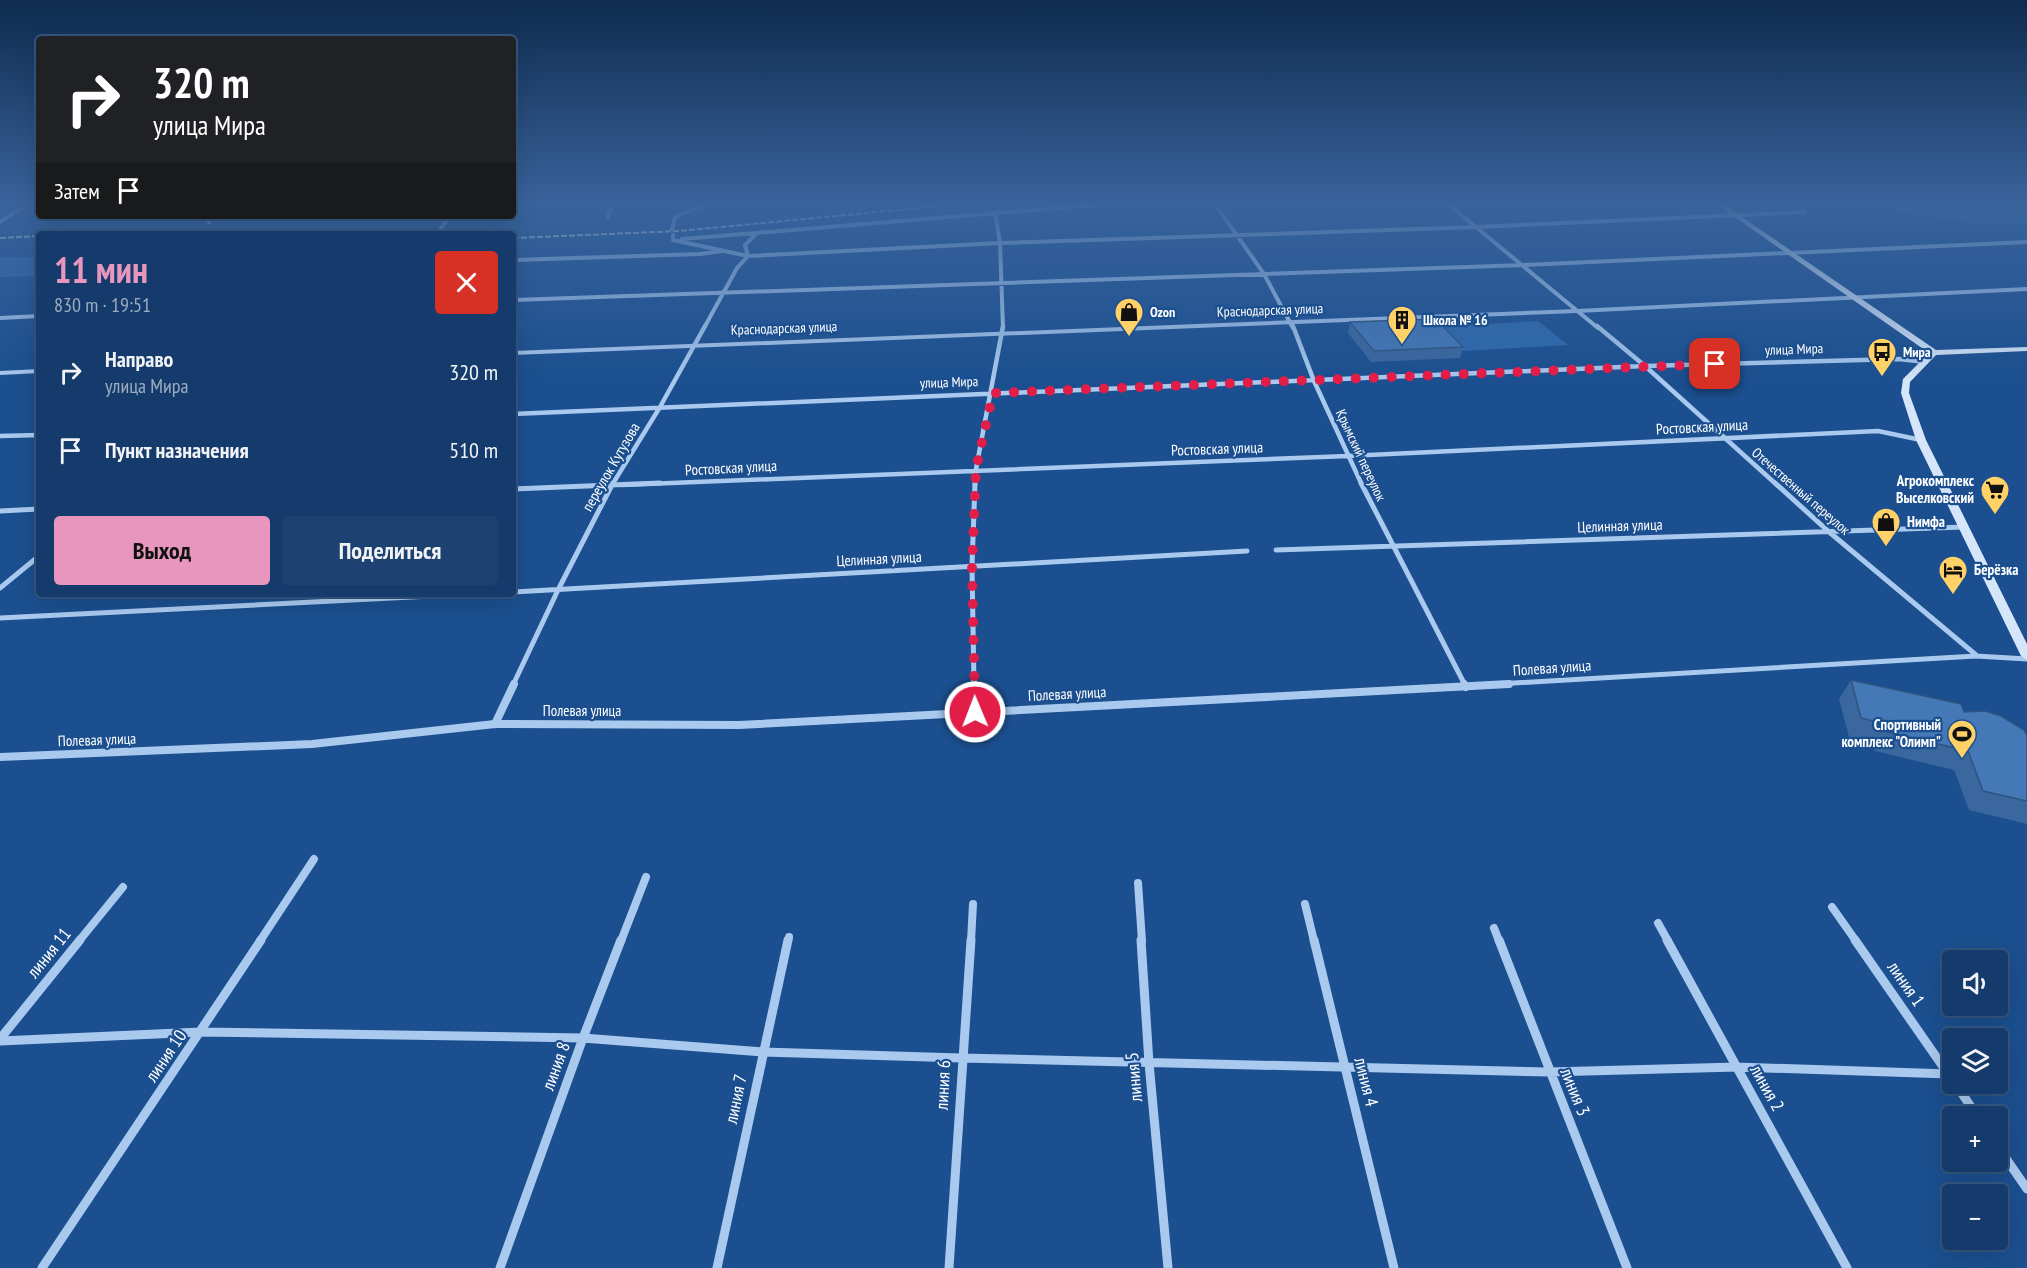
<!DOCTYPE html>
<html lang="ru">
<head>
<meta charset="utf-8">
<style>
	:root { --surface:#143b6b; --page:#1d4271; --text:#f1f3f6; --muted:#9dadc1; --line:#33557e; --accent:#e797bd }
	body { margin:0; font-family:"PT Sans Narrow",sans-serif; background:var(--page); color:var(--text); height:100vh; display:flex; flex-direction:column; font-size:22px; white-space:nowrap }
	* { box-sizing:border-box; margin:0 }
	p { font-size:20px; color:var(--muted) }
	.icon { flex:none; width:33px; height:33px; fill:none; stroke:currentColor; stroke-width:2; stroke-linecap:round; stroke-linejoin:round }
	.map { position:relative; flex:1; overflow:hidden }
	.side { position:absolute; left:36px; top:231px; width:480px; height:366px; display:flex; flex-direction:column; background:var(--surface); border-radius:6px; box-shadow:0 6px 24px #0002,0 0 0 2px var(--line) }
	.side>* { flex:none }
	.hud { position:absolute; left:36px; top:36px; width:480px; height:183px; border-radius:6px; box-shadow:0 6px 24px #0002,0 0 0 2px var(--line); background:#202124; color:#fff; overflow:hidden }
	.controls { position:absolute; left:1942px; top:950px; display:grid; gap:12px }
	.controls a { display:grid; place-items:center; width:66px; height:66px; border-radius:6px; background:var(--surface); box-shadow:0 6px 24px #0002,0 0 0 2px var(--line); font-size:30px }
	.pin { position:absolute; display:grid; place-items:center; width:51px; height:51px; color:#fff; margin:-26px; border-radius:12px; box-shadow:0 3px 9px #0006 }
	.me { position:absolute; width:66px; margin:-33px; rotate:359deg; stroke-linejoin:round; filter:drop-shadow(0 0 4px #0008) }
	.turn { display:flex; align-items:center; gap:21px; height:126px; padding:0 18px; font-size:27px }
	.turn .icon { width:78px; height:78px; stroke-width:2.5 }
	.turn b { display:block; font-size:42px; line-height:51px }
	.then { display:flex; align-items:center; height:57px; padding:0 18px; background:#0003; gap:12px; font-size:22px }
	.round { display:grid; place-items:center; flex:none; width:63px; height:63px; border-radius:6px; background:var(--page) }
	.summary { display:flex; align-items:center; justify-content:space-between; height:102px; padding:0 18px }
	h1 { font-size:36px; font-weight:800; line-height:45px; color:var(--accent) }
	.action { display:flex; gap:12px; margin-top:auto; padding:12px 18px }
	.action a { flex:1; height:69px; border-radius:6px; background:var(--accent); color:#111; font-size:24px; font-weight:800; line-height:69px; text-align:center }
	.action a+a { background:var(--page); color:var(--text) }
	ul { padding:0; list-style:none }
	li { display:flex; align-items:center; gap:18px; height:78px; padding:0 18px }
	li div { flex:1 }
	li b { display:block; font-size:22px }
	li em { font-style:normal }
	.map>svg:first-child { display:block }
</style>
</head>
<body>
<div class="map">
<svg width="2027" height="1268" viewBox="0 0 2027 1268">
	<rect width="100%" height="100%" fill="#1b4f8f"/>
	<path fill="#2e69ad" d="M 1858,204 L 2027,204 L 2027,224 L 1973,224 Z
		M 0,257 L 39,257 L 39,276 L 0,277 Z
		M 1538,321 L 1568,345 L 1461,351 L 1435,327 Z"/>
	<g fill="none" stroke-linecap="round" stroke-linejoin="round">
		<path stroke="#a9c9ee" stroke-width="4" d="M 1215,204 L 1264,274 L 1293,328
			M 1448,204 L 1598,328
			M 995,213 L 1000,243 L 1003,328
			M 207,216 L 209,222
			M 608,217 L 612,204
			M 87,219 L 90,216
			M 0,222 L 27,204
			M 672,229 L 675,217 L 706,204
			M 437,234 L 447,220
			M 673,235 L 673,240 L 748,256 L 1000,243 L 1477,227 L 1805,212
			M 682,239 L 1107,204
			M 513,260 L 700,254 L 722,251
			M 513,300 L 1524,265 L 2027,242
			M 0,318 L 39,316
			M 704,328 L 737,268 L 748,256 L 745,245 L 757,233"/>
		<path stroke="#a9c9ee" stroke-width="4.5" d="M 1293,326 L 1314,381 L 1362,485
			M 1597,326 L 1645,366 L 1777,485
			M 513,414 L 1645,366 L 1899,359 L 1926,362
			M 0,436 L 39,435
			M 612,485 L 660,407 L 705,326
			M 622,485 L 1348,456 L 1878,431 L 1921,440
			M 975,485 L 976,469 L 1003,326"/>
		<path stroke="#a9c9ee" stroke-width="5" d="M 1361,483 L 1465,685
			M 1775,483 L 1828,531 L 1976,655
			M 513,489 L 660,483
			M 0,511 L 39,509
			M 1276,550 L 1964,527
			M 0,588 L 39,556
			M 513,592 L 1247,551
			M 0,618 L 471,594
			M 513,685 L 558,590 L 613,483
			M 974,685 L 972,566 L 975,483
			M 1481,685 L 1976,656 L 2027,659"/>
		<path stroke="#a9c9ee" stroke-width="8" d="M 974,684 L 975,712
			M 1464,684 L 1466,687
			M 495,724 L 514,684
			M 0,757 L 312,744 L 495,724 L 739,725 L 1509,684
			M 1138,883 L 1142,941
			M 1305,904 L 1314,941
			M 1832,907 L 1856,941
			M 1658,923 L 1668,941
			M 1494,928 L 1499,941
			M 79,941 L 123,887
			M 260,941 L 314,859
			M 621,941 L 646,877
			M 788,941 L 789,937
			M 971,941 L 973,904"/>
		<path stroke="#a9c9ee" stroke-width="9" d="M 1141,940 L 1149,1063 L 1168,1268
			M 1314,940 L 1394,1268
			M 1499,940 L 1627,1268
			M 1667,940 L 1847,1268
			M 1855,940 L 1953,1081
			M 0,1039 L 80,940
			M 0,1041 L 201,1032 L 583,1038 L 763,1052 L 961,1058 L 1549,1072 L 1737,1067 L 1949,1074
			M 1955,1083 L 1977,1116
			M 1998,1147 L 2027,1189
			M 42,1268 L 261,940
			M 500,1268 L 583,1038 L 621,940
			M 717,1268 L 788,940
			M 949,1268 L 971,940"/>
		<path fill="#a9c9ee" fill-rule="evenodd" d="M 2027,287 L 2027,291 L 1577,313 L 513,355 L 513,351 L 1577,309 Z
			M 39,369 L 39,373 L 0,375 L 0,371 Z"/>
		<path fill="#d6e6fa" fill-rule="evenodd" d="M 1716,204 L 1723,204 L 1936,350 L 2027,347 L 2027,351 L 1936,355 L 1910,382 L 1909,393 L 1926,440 L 2027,644 L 2027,660 L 2021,656 L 1916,440 L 1901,393 L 1903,379 L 1929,353 Z"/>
		<path stroke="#fff" stroke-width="2" stroke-dasharray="6 2" stroke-linecap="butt" d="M 0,238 L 39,236
			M 513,238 L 679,231 L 960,204"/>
	</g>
	<path fill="#3a679d" d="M 1350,322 L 1463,347 L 1460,358 L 1371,362 L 1348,333 Z
		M 1851,680 L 1964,712 L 2027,735 L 2027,824 L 1969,810 L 1954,770 L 1875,751 L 1873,742 L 1849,737 L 1839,699 Z"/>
	<path fill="#4478b7" stroke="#305480" stroke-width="1.5" d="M 1436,319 L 1463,347 L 1374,351 L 1350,322 Z
		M 1851,680 L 1961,704 L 1964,712 L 1985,711 L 2001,716 L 2024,730 L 2027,735 L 2027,801 L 1983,791 L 1968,751 L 1887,732 L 1885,724 L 1861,718 Z"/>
	<linearGradient id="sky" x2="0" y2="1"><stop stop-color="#0f2b4f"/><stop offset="0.53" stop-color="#39639b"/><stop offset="1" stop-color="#39639b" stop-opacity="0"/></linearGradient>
	<rect width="2027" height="382" fill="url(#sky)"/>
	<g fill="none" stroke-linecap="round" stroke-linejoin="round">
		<path stroke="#e11d48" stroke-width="10" stroke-dasharray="0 18" d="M 975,712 L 972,566 L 976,469 L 993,393 L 1715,364"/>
	</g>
	<defs>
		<g id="shop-pin" transform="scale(1.5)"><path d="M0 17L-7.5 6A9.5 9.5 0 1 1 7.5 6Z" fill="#ffd166" stroke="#1b4f8f"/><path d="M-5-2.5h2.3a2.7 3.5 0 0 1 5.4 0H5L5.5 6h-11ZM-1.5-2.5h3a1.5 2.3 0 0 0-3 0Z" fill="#111"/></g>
		<g id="building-pin" transform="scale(1.5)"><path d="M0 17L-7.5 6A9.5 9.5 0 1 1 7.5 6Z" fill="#ffd166" stroke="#1b4f8f"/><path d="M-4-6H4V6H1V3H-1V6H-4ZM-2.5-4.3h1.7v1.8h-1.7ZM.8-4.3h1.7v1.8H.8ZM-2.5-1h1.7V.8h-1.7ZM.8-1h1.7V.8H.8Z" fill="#111"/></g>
		<g id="bus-pin" transform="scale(1.5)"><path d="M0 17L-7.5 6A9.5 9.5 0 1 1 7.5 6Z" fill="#ffd166" stroke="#1b4f8f"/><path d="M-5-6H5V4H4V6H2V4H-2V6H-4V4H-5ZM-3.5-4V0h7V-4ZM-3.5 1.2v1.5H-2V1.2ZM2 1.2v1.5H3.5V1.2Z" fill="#111"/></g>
		<g id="supermarket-pin" transform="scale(1.5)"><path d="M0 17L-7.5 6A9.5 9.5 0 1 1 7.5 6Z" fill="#ffd166" stroke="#1b4f8f"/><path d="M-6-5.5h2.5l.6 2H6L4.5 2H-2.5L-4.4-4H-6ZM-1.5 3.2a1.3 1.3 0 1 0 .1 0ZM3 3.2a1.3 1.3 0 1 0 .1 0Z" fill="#111"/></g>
		<g id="hotel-pin" transform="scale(1.5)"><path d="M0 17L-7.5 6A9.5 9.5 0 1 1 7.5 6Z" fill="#ffd166" stroke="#1b4f8f"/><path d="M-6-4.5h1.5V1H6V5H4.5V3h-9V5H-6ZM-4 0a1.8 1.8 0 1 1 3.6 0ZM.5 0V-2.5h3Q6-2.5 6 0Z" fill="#111"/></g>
		<g id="stadium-pin" transform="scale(1.5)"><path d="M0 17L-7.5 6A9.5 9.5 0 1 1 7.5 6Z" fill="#ffd166" stroke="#1b4f8f"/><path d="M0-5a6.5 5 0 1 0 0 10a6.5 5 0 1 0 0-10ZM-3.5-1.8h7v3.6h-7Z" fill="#111"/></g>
	</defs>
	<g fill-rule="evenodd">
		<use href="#shop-pin" x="1129" y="312"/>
		<use href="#building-pin" x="1402" y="320"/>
		<use href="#bus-pin" x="1882" y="352"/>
		<use href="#supermarket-pin" x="1995" y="490"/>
		<use href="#shop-pin" x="1886" y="522"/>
		<use href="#hotel-pin" x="1953" y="570"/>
		<use href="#stadium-pin" x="1962" y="734"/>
	</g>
	<g text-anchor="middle" stroke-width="4.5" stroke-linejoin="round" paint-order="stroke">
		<g font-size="14" fill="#fff" stroke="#1b4f8f">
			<text transform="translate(1270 310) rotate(-2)" y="5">Краснодарская улица</text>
			<text transform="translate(784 328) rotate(-2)" y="5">Краснодарская улица</text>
			<text transform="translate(1794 349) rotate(-2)" y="5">улица Мира</text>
			<text transform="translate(949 382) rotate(-2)" y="5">улица Мира</text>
			<text transform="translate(1361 455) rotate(65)" y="5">Крымский переулок</text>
			<text transform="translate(1801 491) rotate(41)" y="5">Отечественный переулок</text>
		</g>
		<g font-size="14" font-weight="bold" fill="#fff" stroke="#1b4f8f" text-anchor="start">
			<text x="1150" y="317">Ozon</text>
			<text x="1423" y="325">Школа № 16</text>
			<text x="1903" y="357">Мира</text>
		</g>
		<g font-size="15" fill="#fff" stroke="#1b4f8f">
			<text transform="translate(1702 427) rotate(-3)" y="5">Ростовская улица</text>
			<text transform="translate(1217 449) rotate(-2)" y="5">Ростовская улица</text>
			<text transform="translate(611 467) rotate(-60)" y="5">переулок Кутузова</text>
			<text transform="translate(731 468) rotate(-3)" y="5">Ростовская улица</text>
			<text transform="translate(1620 526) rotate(-2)" y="5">Целинная улица</text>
			<text transform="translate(879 559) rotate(-3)" y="5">Целинная улица</text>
			<text transform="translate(1552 668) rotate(-4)" y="5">Полевая улица</text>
			<text transform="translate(1067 694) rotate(-3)" y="5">Полевая улица</text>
			<text x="582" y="716">Полевая улица</text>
			<text transform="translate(97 740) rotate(-2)" y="5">Полевая улица</text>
		</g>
		<g font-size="15" font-weight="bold" fill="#fff" stroke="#1b4f8f" text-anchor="end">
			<text x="1974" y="486">Агрокомплекс<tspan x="1974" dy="17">Выселковский</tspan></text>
			<text x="1907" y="527" text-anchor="start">Нимфа</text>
			<text x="1974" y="575" text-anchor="start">Берёзка</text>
			<text x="1941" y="730">Спортивный<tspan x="1941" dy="17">комплекс "Олимп"</tspan></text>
		</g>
		<g font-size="18" fill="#fff" stroke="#1b4f8f">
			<text transform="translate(49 953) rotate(-51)" y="6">линия 11</text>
			<text transform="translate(1906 984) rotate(55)" y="6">линия 1</text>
			<text transform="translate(166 1056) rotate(-56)" y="6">линия 10</text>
			<text transform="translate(556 1066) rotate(-70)" y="6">линия 8</text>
			<text transform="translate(1134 1077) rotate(-95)" y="6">линия 5</text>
			<text transform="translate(1366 1082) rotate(76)" y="6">линия 4</text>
			<text transform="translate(943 1085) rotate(-87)" y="6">линия 6</text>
			<text transform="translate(1767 1088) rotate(61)" y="6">линия 2</text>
			<text transform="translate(1575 1092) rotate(68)" y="6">линия 3</text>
			<text transform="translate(736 1099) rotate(-78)" y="6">линия 7</text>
		</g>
	</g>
</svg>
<div class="controls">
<a><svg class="icon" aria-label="sound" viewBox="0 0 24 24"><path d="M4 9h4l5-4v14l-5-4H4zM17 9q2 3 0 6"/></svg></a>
<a><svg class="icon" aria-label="layers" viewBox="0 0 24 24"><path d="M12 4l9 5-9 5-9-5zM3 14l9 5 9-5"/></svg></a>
<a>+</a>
<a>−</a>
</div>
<div class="pin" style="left:1715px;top:364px;background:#d93025"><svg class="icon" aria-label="arrive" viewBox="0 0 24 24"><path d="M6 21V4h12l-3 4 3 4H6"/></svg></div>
<svg class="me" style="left:975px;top:712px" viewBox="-20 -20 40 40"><circle r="17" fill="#e11d48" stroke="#fff" stroke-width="3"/><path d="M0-11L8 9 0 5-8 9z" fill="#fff"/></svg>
<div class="hud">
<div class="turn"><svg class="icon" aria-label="right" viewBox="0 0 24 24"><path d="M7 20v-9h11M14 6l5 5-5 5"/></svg><div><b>320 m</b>улица Мира</div></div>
<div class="then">Затем<svg class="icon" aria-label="arrive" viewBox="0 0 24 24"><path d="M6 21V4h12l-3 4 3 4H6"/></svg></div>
</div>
<section class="side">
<div class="summary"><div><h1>11 мин</h1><p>830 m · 19:51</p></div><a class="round" style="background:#d93025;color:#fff"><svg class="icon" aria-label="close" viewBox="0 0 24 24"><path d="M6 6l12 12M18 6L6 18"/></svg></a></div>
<ul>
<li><svg class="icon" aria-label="right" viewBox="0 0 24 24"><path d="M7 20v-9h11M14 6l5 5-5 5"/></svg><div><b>Направо</b><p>улица Мира</p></div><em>320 m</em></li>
<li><svg class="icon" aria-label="arrive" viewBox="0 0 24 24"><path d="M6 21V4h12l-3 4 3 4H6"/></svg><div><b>Пункт назначения</b></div><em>510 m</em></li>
</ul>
<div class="action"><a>Выход</a><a>Поделиться</a></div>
</section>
</div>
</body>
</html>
